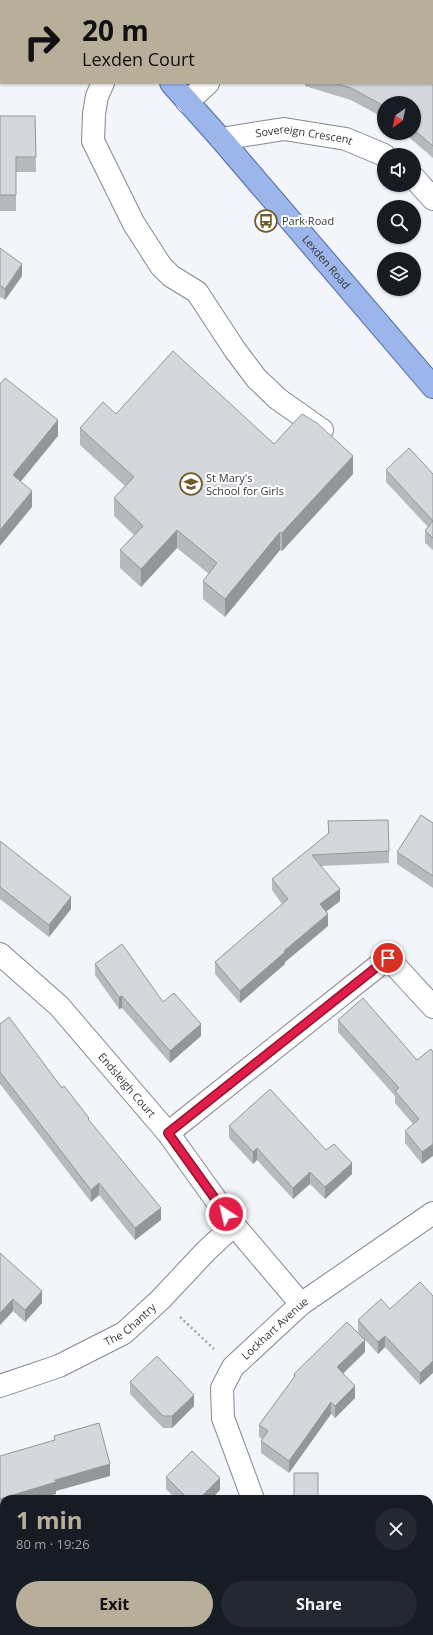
<!DOCTYPE html>
<html lang="en">
<head>
<meta charset="utf-8">
<style>
	:root { --surface:#171b24; --page:#242831; --text:#f1f3f6; --muted:#9ea1a6; --accent:#b8af9b }
	body { margin:0; font-family:"Open Sans",sans-serif; background:var(--page); color:var(--text); height:100vh; display:flex; flex-direction:column; font-size:15px; white-space:nowrap }
	* { box-sizing:border-box; margin:0 }
	p { font-size:13px; color:var(--muted) }
	.icon { flex:none; width:22px; height:22px; fill:none; stroke:currentColor; stroke-width:2; stroke-linecap:round; stroke-linejoin:round }
	.map { position:relative; flex:1; overflow:hidden }
	.panel { position:absolute; left:0px; top:1495px; width:433px; height:140px; display:flex; flex-direction:column; background:var(--surface); border-radius:12px 12px 0 0; box-shadow:0 1px 3px #0004 }
	.panel>* { flex:none }
	.banner { position:absolute; left:0px; top:0px; width:433px; height:84px; box-shadow:0 1px 3px #0004; background:#b8af9b; color:#111; overflow:hidden }
	.needle { width:26px; rotate:213deg }
	.fabs { position:absolute; left:377px; top:96px; display:grid; gap:8px }
	.fabs a { display:grid; place-items:center; width:44px; height:44px; border-radius:50%; background:var(--surface); box-shadow:0 1px 3px #0004; font-size:20px }
	.pin { position:absolute; display:grid; place-items:center; width:34px; height:34px; color:#fff; margin:-17px; border:2px solid #fff; border-radius:50%; box-shadow:0 1px 4px #0007 }
	.me { position:absolute; width:44px; margin:-22px; rotate:325deg; stroke-linejoin:round; filter:drop-shadow(0 0 3px #0008) }
	.turn { display:flex; align-items:center; gap:14px; height:84px; padding:0 16px; font-size:18px }
	.turn .icon { width:52px; height:52px; stroke-width:2.5 }
	.turn b { display:block; font-size:28px; line-height:34px }
	.round { display:grid; place-items:center; flex:none; width:42px; height:42px; border-radius:21px; background:var(--page) }
	.head { display:flex; align-items:center; justify-content:space-between; height:68px; padding:0 16px }
	h1 { font-size:24px; font-weight:700; line-height:30px; color:var(--accent) }
	.action { display:flex; gap:8px; margin-top:auto; padding:8px 16px }
	.action a { flex:1; height:46px; border-radius:24px; background:var(--accent); color:#111; font-size:16px; font-weight:700; line-height:46px; text-align:center }
	.action a+a { background:var(--page); color:var(--text) }
	.map>svg:first-child { display:block }
</style>
</head>
<body>
<div class="map">
<svg width="433" height="1635" viewBox="0 0 433 1635">
	<rect width="100%" height="100%" fill="#f2f5fa"/>
	<g fill="none" stroke-linecap="round" stroke-linejoin="round">
		<g stroke="#86888d" stroke-width="24">
			<g id="minor">
				<path d="M 24,1 L 25,0"/>
				<path d="M 158,1 L 159,0"/>
				<path d="M 297,1 L 298,0"/>
				<path d="M 0,21 L 1,20"/>
				<path d="M 103,83 L 97,96 L 94,114 L 93,141 L 134,224 L 161,266 L 171,276 L 197,292 L 235,350 L 256,378 L 278,399 L 322,430"/>
				<path d="M 187,102 L 208,83"/>
				<path id="s1" d="M 221,139 L 284,129 L 346,139 L 384,155"/>
				<path d="M 414,178 L 433,199"/>
				<path id="s2" d="M 0,954 L 59,1006 L 168,1133 L 234,1225 L 301,1304"/>
				<path d="M 168,1133 L 388,958 L 433,1007"/>
				<path id="s3" d="M 0,1386 L 59,1366 L 124,1333 L 161,1299 L 206,1251 L 234,1225"/>
				<path id="s4" d="M 253,1499 L 223,1418 L 222,1388 L 233,1367 L 301,1304 L 433,1213"/>
			</g>
		</g>
		<g stroke="#4d6aa4" stroke-width="24">
			<g id="major">
				<path d="M 100,0 L 101,1"/>
				<path id="s5" d="M 171,83 L 221,139 L 433,387"/>
			</g>
		</g>
		<path stroke="#a1a3a7" stroke-width="2.5" stroke-dasharray="2 3" stroke-linecap="butt" d="M 180,1317 L 214,1349"/>
		<use href="#minor" stroke="#fff" stroke-width="22"/>
		<use href="#major" stroke="#9cb6eb" stroke-width="22"/>
	</g>
	<path fill="#b6b9bd" d="M 305,83 L 433,83 L 433,158 L 404,133 L 414,133 L 414,103 L 384,103 L 384,118 L 351,100 L 305,86 Z
		M 0,116 L 35,116 L 36,172 L 16,172 L 16,211 L 0,211 Z
		M 0,248 L 22,276 L 5,300 L 0,297 Z
		M 116,414 L 274,444 L 353,474 L 282,551 L 280,550 L 225,617 L 203,599 L 203,581 L 209,574 L 177,548 L 141,587 L 120,568 L 120,550 L 134,535 L 114,516 L 114,498 L 125,486 L 80,445 L 80,428 Z
		M 386,470 L 433,474 L 433,550 L 425,543 L 425,531 L 428,527 L 386,482 Z
		M 328,821 L 389,851 L 389,863 L 321,866 L 340,901 L 326,912 L 328,926 L 285,962 L 285,964 L 240,1003 L 215,974 L 215,962 L 282,904 L 272,890 L 272,879 L 328,834 Z
		M 433,823 L 433,888 L 397,864 L 397,852 Z
		M 0,841 L 71,909 L 49,937 L 0,899 Z
		M 95,964 L 163,1002 L 201,1036 L 170,1063 L 122,1008 L 119,1009 L 95,975 Z
		M 338,1020 L 417,1060 L 431,1049 L 422,1164 L 405,1143 L 405,1131 L 413,1124 L 395,1103 L 395,1096 L 338,1032 Z
		M 0,1024 L 89,1120 L 161,1220 L 135,1240 L 99,1195 L 91,1202 L 0,1084 Z
		M 229,1126 L 326,1150 L 352,1174 L 325,1199 L 310,1184 L 293,1199 L 257,1160 L 253,1164 L 229,1138 Z
		M 0,1253 L 42,1303 L 25,1322 L 13,1311 L 0,1325 Z
		M 420,1282 L 420,1385 L 385,1347 L 378,1354 L 358,1332 L 358,1320 L 390,1309 Z
		M 365,1352 L 343,1374 L 355,1398 L 335,1418 L 331,1414 L 289,1473 L 261,1453 L 261,1441 L 262,1439 L 259,1437 L 259,1425 L 294,1378 L 294,1374 Z
		M 130,1382 L 194,1406 L 172,1428 L 163,1428 L 130,1394 Z
		M 294,1473 L 318,1473 L 318,1499 L 294,1499 Z
		M 166,1477 L 220,1490 L 211,1499 L 176,1499 L 166,1489 Z"/>
	<path fill="#94969a" d="M 22,264 L 22,276 L 5,300 L 5,289 Z
		M 58,420 L 58,436 L 13,491 L 13,475 Z
		M 353,456 L 353,474 L 282,551 L 282,533 Z
		M 32,491 L 32,507 L 0,546 L 0,530 Z
		M 177,530 L 177,548 L 141,587 L 141,569 Z
		M 280,532 L 280,550 L 225,617 L 225,599 Z
		M 340,889 L 340,901 L 320,916 L 320,904 Z
		M 71,897 L 71,909 L 49,937 L 49,925 Z
		M 328,914 L 328,926 L 285,962 L 285,964 L 240,1003 L 240,991 L 284,951 Z
		M 122,996 L 122,1008 L 119,1009 L 119,997 Z
		M 201,1024 L 201,1036 L 170,1063 L 170,1051 Z
		M 433,1144 L 433,1156 L 422,1164 L 422,1152 Z
		M 257,1148 L 257,1160 L 253,1164 L 253,1152 Z
		M 352,1163 L 352,1174 L 325,1199 L 325,1187 Z
		M 310,1172 L 310,1184 L 293,1199 L 293,1188 Z
		M 99,1183 L 99,1195 L 91,1202 L 91,1190 Z
		M 161,1208 L 161,1220 L 135,1240 L 135,1228 Z
		M 42,1291 L 42,1303 L 25,1322 L 25,1310 Z
		M 13,1299 L 13,1311 L 0,1325 L 0,1313 Z
		M 385,1336 L 385,1347 L 378,1354 L 378,1342 Z
		M 365,1340 L 365,1352 L 337,1379 L 337,1367 Z
		M 433,1361 L 433,1373 L 420,1385 L 420,1373 Z
		M 355,1386 L 355,1398 L 335,1418 L 335,1406 Z
		M 194,1395 L 194,1406 L 172,1428 L 172,1416 Z
		M 331,1402 L 331,1414 L 289,1473 L 289,1461 Z
		M 110,1464 L 110,1476 L 56,1491 L 56,1494 L 39,1499 L 4,1499 L 4,1509 L 0,1511 L 0,1499 L 55,1480 Z
		M 220,1478 L 220,1490 L 211,1499 L 199,1499 Z
		M 303,1631 L 310,1631 L 307,1635 L 300,1635 Z"/>
	<path fill="#d4d7dc" stroke="#94969a" d="M 334,83 L 433,83 L 433,146 L 414,130 L 414,103 L 384,103 L 384,106 L 351,88 Z
		M 0,116 L 35,116 L 36,157 L 16,157 L 16,195 L 0,195 Z
		M 0,248 L 22,264 L 5,289 L 0,285 Z
		M 173,351 L 274,444 L 302,414 L 317,423 L 353,456 L 282,533 L 280,532 L 225,599 L 203,581 L 217,563 L 177,530 L 141,569 L 120,550 L 143,526 L 114,498 L 134,477 L 80,428 L 103,402 L 116,414 Z
		M 5,378 L 58,420 L 13,475 L 32,491 L 0,530 L 0,384 Z
		M 409,448 L 433,474 L 433,538 L 425,531 L 433,521 L 386,470 Z
		M 421,815 L 433,823 L 433,876 L 397,852 Z
		M 388,820 L 389,851 L 312,855 L 340,889 L 320,904 L 328,914 L 284,951 L 285,952 L 240,991 L 215,962 L 288,899 L 272,879 L 329,833 L 328,821 Z
		M 0,841 L 71,897 L 49,925 L 0,887 Z
		M 122,944 L 163,1002 L 174,993 L 201,1024 L 170,1051 L 122,996 L 119,997 L 95,964 Z
		M 363,998 L 417,1060 L 431,1049 L 433,1052 L 433,1144 L 422,1152 L 405,1131 L 419,1119 L 395,1091 L 399,1088 L 338,1020 Z
		M 9,1017 L 62,1088 L 64,1086 L 89,1118 L 88,1119 L 161,1208 L 135,1228 L 99,1183 L 91,1190 L 0,1072 L 0,1024 Z
		M 270,1089 L 326,1150 L 334,1144 L 352,1163 L 325,1187 L 310,1172 L 293,1188 L 257,1148 L 253,1152 L 229,1126 Z
		M 0,1253 L 42,1291 L 25,1310 L 13,1299 L 0,1313 Z
		M 420,1282 L 433,1296 L 433,1361 L 420,1373 L 385,1336 L 378,1342 L 358,1320 L 381,1299 L 390,1309 Z
		M 347,1322 L 365,1340 L 337,1367 L 355,1386 L 335,1406 L 331,1402 L 289,1461 L 261,1441 L 268,1431 L 259,1425 L 295,1376 L 294,1374 Z
		M 157,1356 L 194,1395 L 172,1416 L 163,1416 L 130,1382 Z
		M 99,1423 L 110,1464 L 55,1480 L 56,1482 L 0,1499 L 0,1456 L 55,1440 L 54,1436 Z
		M 192,1451 L 220,1478 L 199,1499 L 188,1499 L 166,1477 Z
		M 294,1473 L 318,1473 L 318,1497 L 294,1497 Z
		M 0,1629 L 11,1635 L 0,1635 Z
		M 254,1631 L 303,1631 L 300,1635 L 251,1635 Z"/>
	<g fill="none" stroke-linecap="round" stroke-linejoin="round">
		<g stroke="#92132f" stroke-width="10">
			<path id="route" d="M 226,1214 L 168,1133 L 388,958"/>
		</g>
		<use href="#route" stroke="#e11d48" stroke-width="7"/>
	</g>
	<defs>
		<g id="bus-ring" transform="scale(1.15)"><circle r="9.5" fill="#fff" stroke="#725b2b" stroke-width="1.5"/><path d="M-5-6H5V4H4V6H2V4H-2V6H-4V4H-5ZM-3.5-4V0h7V-4ZM-3.5 1.2v1.5H-2V1.2ZM2 1.2v1.5H3.5V1.2Z" fill="#725b2b"/></g>
		<g id="school-ring" transform="scale(1.15)"><circle r="9.5" fill="#fff" stroke="#725b2b" stroke-width="1.5"/><path d="M0-5L7-2L0 1L-7-2ZM-4 1L0 2.5L4 1V4Q0 6-4 4Z" fill="#725b2b"/></g>
	</defs>
	<g fill-rule="evenodd">
		<use href="#bus-ring" x="266" y="221"/>
		<use href="#school-ring" x="191" y="484"/>
	</g>
	<g text-anchor="middle" stroke-width="4" stroke-linejoin="round" paint-order="stroke">
		<g font-size="11" fill="#363739" stroke="#fff">
			<text dy="4" stroke="none"><textPath href="#s1" startOffset="84">Sovereign Crescent</textPath></text>
			<text dy="4" stroke="none"><textPath href="#s5" startOffset="237">Lexden Road</textPath></text>
			<text dy="4" stroke="none"><textPath href="#s2" startOffset="183">Endsleigh Court</textPath></text>
			<text dy="4" stroke="none"><textPath href="#s3" startOffset="145">The Chantry</textPath></text>
			<text dy="4" stroke="none"><textPath href="#s4" startOffset="197">Lockhart Avenue</textPath></text>
		</g>
		<g font-size="11" fill="#363739" stroke="#fff" text-anchor="start">
			<text x="282" y="225">Park Road</text>
			<text x="206" y="482">St Mary's<tspan x="206" dy="13">School for Girls</tspan></text>
		</g>
	</g>
</svg>
<div class="fabs">
<a><svg class="needle" viewBox="-14 -14 28 28"><path d="M0-13l5 13h-10z" fill="#e53935"/><path d="M0 13l5-13h-10z" fill="#9ea1a6"/></svg></a>
<a><svg class="icon" aria-label="sound" viewBox="0 0 24 24"><path d="M4 9h4l5-4v14l-5-4H4zM17 9q2 3 0 6"/></svg></a>
<a><svg class="icon" aria-label="search" viewBox="0 0 24 24"><circle cx="10" cy="10" r="6"/><path d="M15 15l6 6"/></svg></a>
<a><svg class="icon" aria-label="layers" viewBox="0 0 24 24"><path d="M12 4l9 5-9 5-9-5zM3 14l9 5 9-5"/></svg></a>
</div>
<div class="pin" style="left:388px;top:958px;background:#d93025"><svg class="icon" aria-label="arrive" viewBox="0 0 24 24"><path d="M6 21V4h12l-3 4 3 4H6"/></svg></div>
<svg class="me" style="left:226px;top:1214px" viewBox="-20 -20 40 40"><circle r="17" fill="#e11d48" stroke="#fff" stroke-width="3"/><path d="M0-11L8 9 0 5-8 9z" fill="#fff"/></svg>
<div class="banner">
<div class="turn"><svg class="icon" aria-label="right" viewBox="0 0 24 24"><path d="M7 20v-9h11M14 6l5 5-5 5"/></svg><div><b>20 m</b>Lexden Court</div></div>
</div>
<section class="panel">
<div class="head"><div><h1>1 min</h1><p>80 m · 19:26</p></div><a class="round"><svg class="icon" aria-label="close" viewBox="0 0 24 24"><path d="M6 6l12 12M18 6L6 18"/></svg></a></div>
<div class="action"><a>Exit</a><a>Share</a></div>
</section>
</div>
</body>
</html>
